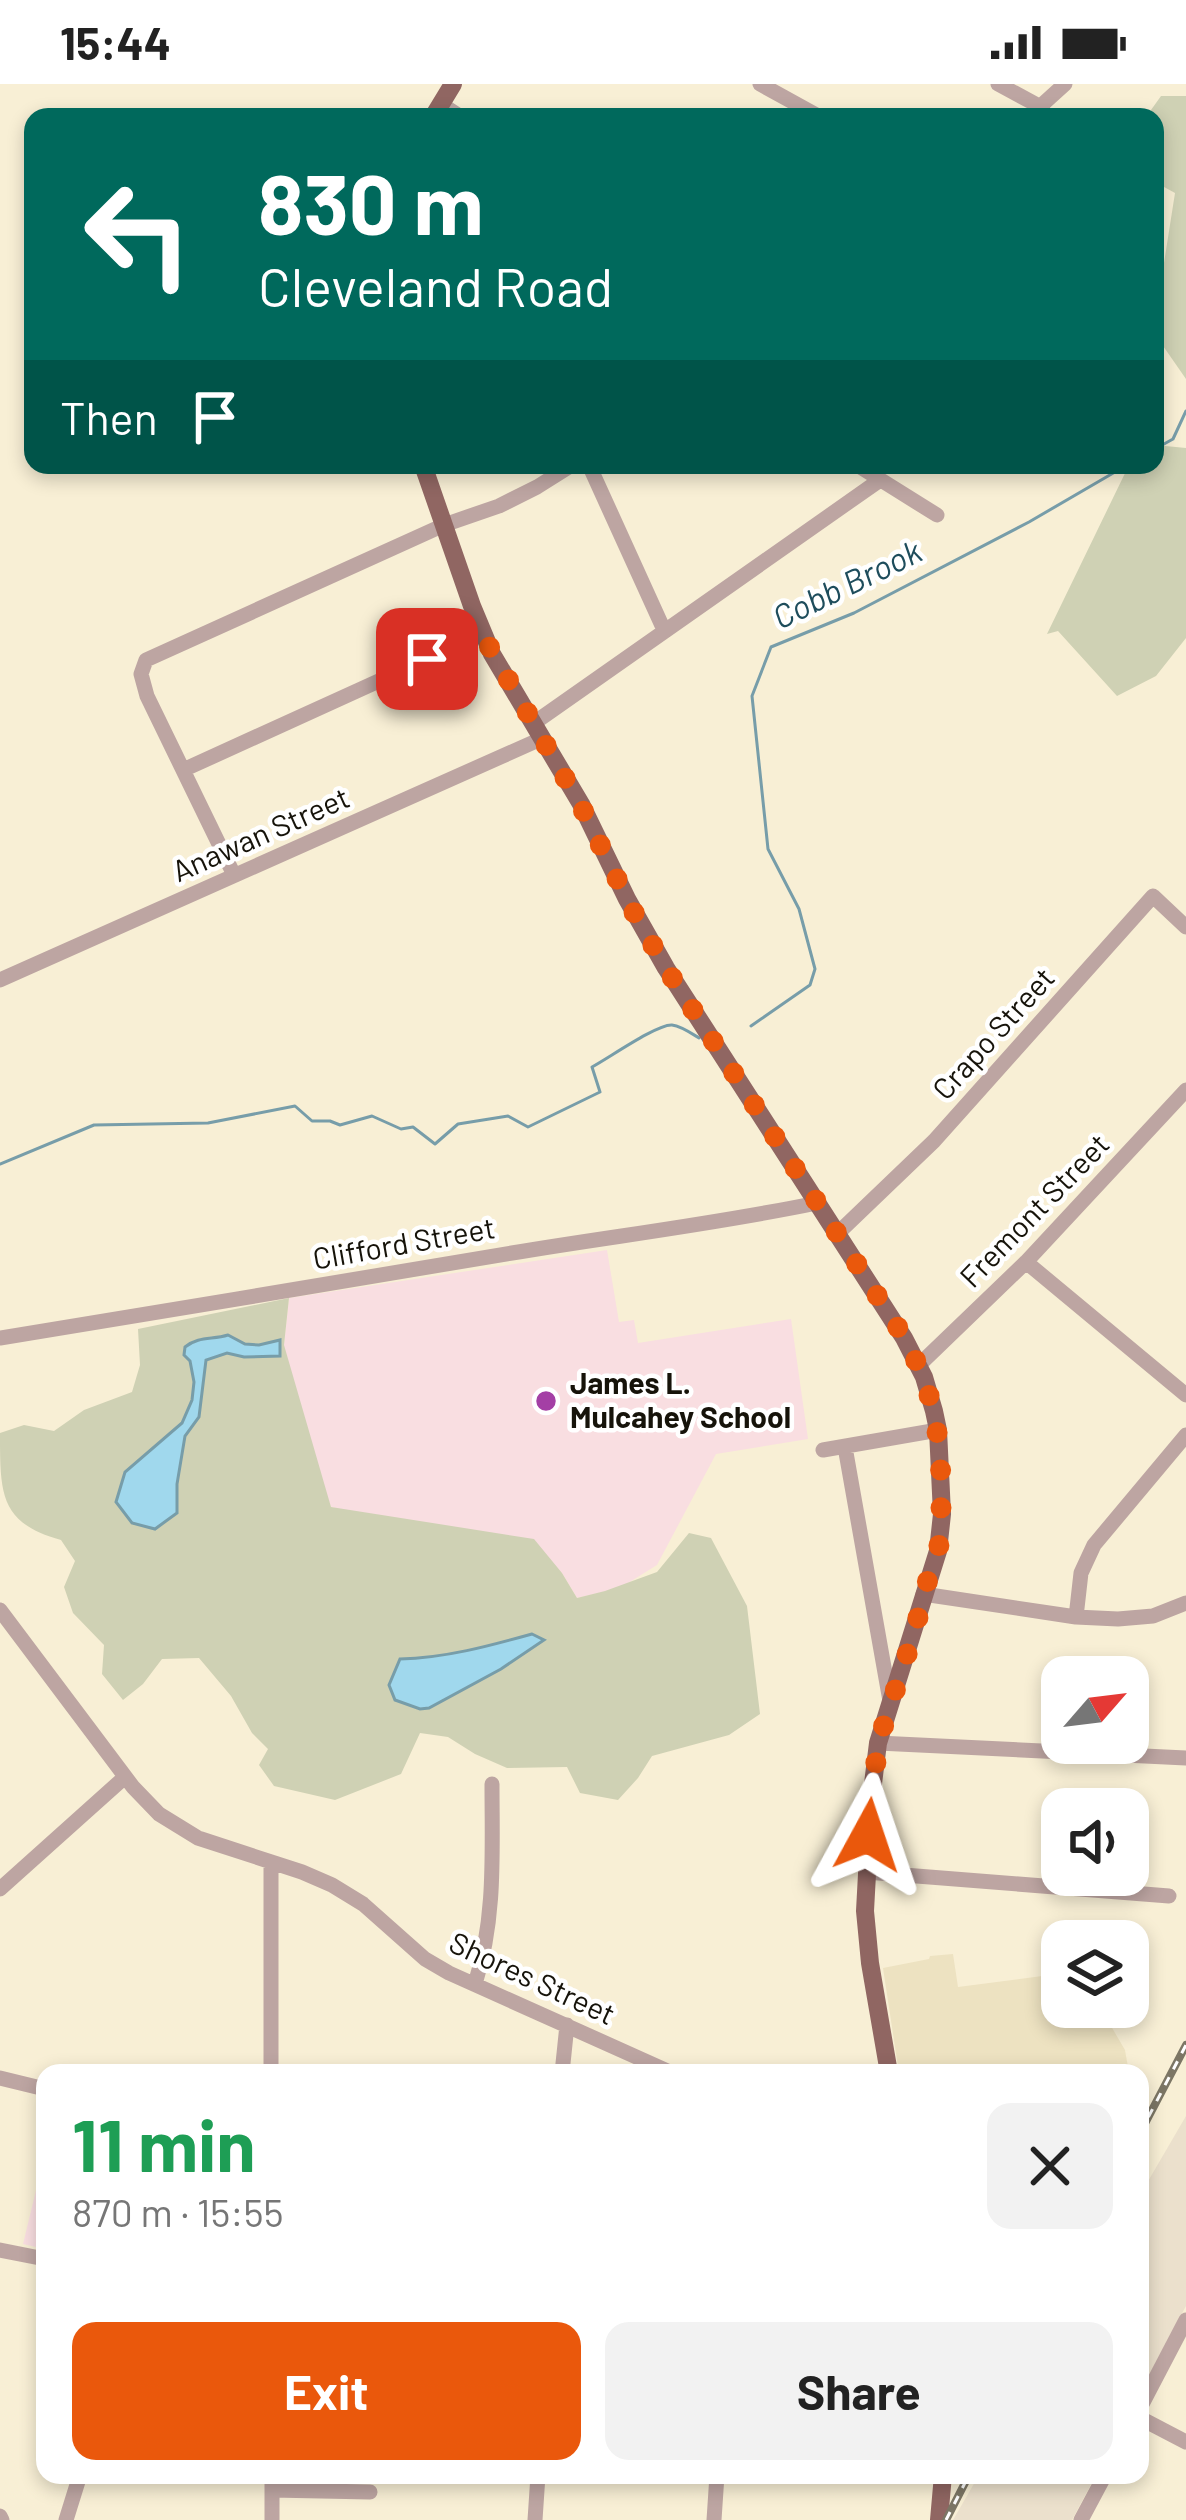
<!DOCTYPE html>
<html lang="en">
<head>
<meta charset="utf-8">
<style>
	:root { --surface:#fff; --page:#f2f2f2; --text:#222; --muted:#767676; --accent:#ea580c }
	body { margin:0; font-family:Barlow,sans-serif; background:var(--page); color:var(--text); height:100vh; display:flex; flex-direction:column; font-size:45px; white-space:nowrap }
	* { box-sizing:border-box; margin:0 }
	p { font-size:39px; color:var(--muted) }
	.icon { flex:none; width:66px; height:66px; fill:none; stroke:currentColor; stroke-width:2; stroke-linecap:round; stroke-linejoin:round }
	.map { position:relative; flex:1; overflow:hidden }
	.details { position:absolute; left:36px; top:1980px; width:1113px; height:420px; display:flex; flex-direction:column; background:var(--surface); border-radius:24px; box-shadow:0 6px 18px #0003 }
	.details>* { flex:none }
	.guide { position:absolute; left:24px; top:24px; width:1140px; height:366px; border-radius:24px; box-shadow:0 6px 18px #0003; background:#00695c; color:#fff; overflow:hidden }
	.needle { width:78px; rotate:62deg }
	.controls { position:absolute; left:1041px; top:1572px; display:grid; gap:24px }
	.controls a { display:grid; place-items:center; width:108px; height:108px; border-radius:24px; background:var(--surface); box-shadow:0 6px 18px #0003; font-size:60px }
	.pin { position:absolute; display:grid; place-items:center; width:102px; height:102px; color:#fff; margin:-51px; border-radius:24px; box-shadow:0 6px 18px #0006 }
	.me { position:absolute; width:132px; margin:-66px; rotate:5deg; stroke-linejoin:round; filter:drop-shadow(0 0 9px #0008) }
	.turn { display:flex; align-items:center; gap:42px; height:252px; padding:0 36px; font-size:54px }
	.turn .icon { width:156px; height:156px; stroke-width:2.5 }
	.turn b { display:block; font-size:84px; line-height:102px }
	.then { display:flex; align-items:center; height:114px; padding:0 36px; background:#0003; gap:24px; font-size:45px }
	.round { display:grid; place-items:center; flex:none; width:126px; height:126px; border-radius:24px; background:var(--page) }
	.overview { display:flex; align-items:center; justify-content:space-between; height:204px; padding:0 36px }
	h1 { font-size:72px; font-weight:700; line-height:90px; color:#1e9e55 }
	.cta { display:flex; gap:24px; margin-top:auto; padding:24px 36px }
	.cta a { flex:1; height:138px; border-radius:24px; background:var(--accent); color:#fff; font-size:48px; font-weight:700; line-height:138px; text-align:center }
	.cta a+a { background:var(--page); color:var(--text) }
	.status { display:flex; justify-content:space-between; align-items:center; height:84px; padding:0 60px; background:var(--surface); direction:ltr }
	.status svg { height:33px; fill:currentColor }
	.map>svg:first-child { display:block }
</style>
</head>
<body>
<div class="status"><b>15:44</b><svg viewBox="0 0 49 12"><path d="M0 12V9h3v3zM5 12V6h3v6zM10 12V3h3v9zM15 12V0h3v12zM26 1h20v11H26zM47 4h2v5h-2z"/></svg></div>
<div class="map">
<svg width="1186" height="2436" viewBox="0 0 1186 2436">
	<rect width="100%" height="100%" fill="#f8efd5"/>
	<path fill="#ede2c1" d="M 953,1870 L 958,1903 L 1042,1892 L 1062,1903 L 1062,1923 L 1101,1925 L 1125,1966 L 1129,1989 L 899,1989 L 883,1884 L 929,1875 L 930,1872 Z"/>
	<path fill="#ebe0cc" d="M 1186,2032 L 1186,2222 L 1140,2308 L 1140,2111 Z
		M 979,2391 L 1096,2391 L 1072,2436 L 953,2436 Z"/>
	<path fill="#f9dee1" d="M 607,1166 L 619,1238 L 634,1236 L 638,1259 L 791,1235 L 808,1355 L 716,1370 L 657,1481 L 620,1504 L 577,1514 L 562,1489 L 441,1448 L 331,1423 L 281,1289 L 289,1214 Z
		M 38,2098 L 45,2099 L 45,2165 L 23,2160 Z"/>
	<path fill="#cfd1b4" d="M 1161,12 L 1186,12 L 1186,295 L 1161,259 L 1164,179 L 1175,109 L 1155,98 L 1155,33 L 1146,33 Z
		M 1155,361 L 1186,364 L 1186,554 L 1156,592 L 1117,612 L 1058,547 L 1047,550 L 1129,381 L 1155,381 Z
		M 289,1214 L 284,1261 L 331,1423 L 534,1455 L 562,1489 L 577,1514 L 605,1507 L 657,1488 L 689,1449 L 711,1454 L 747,1522 L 760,1630 L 729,1651 L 652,1672 L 638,1694 L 618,1716 L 580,1709 L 567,1683 L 507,1684 L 475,1670 L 448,1653 L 420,1649 L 401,1690 L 335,1716 L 274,1702 L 259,1681 L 268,1665 L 252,1649 L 231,1612 L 199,1574 L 162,1575 L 143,1600 L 123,1616 L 102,1590 L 104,1561 L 73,1529 L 64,1503 L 75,1477 L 61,1456 C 0,1439 0,1411 0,1349 L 24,1341 L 54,1347 L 84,1326 L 132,1308 L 140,1281 L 138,1245 Z"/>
	<path fill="#a0d8ed" stroke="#779da9" stroke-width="3" d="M 228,1251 L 245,1260 L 259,1261 L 280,1256 L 280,1272 L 244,1273 L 227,1269 L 206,1276 L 199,1333 L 185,1352 L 177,1400 L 177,1429 L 155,1445 L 132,1439 L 116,1418 L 125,1388 L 182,1339 L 192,1316 L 194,1298 L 190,1277 L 184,1271 L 185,1263 C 199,1252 212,1256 228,1251 Z
		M 532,1550 L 544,1556 L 501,1585 L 429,1624 L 420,1625 L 395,1616 L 389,1601 L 400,1575 C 445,1574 489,1562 532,1550 Z"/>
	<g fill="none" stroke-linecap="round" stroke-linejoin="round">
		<path stroke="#779da9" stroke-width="3" d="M 1155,365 L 1173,355 L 1186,327
			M 751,942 L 810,901 L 815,885 L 799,825 L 768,765 L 752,612 L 771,563 L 854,529 L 1029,438 L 1127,381
			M 0,1080 L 94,1041 L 208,1039 L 295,1022 L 312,1037 L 330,1037 L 340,1041 L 372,1032 L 401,1045 L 413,1043 L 435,1060 L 458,1040 L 508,1032 L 528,1043 L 600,1008 L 592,983 C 609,974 657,940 672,941 C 681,942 691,949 699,954"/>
		<path stroke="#bda5a2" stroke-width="15" d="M 760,0 L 820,33
			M 998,0 L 1041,23
			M 441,20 L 461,33
			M 1039,30 L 1044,19 L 1065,0
			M 589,381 L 664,546
			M 857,381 L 937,431
			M 534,639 L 880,396
			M 183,686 L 482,550
			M 234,791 L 147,612 L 141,590 L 146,576 L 444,441 L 499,422 L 537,403 L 572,381
			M 0,896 L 543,654
			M 837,1150 L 934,1057 L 1153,812 L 1186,843
			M 1026,1178 L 1186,1311
			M 0,1254 C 171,1226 341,1198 512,1169 C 614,1152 716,1140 817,1119
			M 919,1281 L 1026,1178 L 1186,1006
			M 845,1363 L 890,1617
			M 823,1366 L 938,1346
			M 923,1510 L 1076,1533 L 1118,1535 L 1153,1532 L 1186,1519
			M 0,1526 L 133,1703 L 159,1730 L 198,1754 L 302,1788 L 332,1801 L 363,1820 L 425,1875 L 449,1889 L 672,1989
			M 1076,1533 L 1081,1489 L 1094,1461 L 1186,1351
			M 878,1659 L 1186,1674
			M 271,1778 L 271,1989
			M 866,1788 L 1169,1812
			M 0,1805 L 125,1693
			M 475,1900 C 496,1834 492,1768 492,1700
			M 562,1989 L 567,1941
			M 0,1994 L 45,2005
			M 0,2166 L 45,2175
			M 1140,2324 L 1186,2236
			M 1140,2334 L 1186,2358
			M 272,2391 L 272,2436
			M 272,2406 L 370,2408
			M 0,2432 L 2,2436
			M 66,2436 L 80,2391
			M 535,2436 L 538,2391
			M 714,2436 L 717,2391
			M 1081,2436 L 1105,2391"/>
		<path stroke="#906662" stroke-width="18" d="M 433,33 L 453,0
			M 423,381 L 472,522 L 492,570 L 581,720 L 627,815 L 666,884 L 904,1254 L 924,1293 L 934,1327 L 938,1346 L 942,1430 L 938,1467 L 878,1659 L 871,1716 L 865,1827 L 870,1879 L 889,1989
			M 939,2436 L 943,2391"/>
		<g stroke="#7c7665" stroke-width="8">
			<path id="rail" d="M 1140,2049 L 1186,1961
				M 946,2436 L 969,2391"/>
		</g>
		<use href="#rail" stroke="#fff" stroke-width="3" stroke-dasharray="9" stroke-linecap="butt"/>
	</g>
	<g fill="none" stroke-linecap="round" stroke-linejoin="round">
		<path stroke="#ea580c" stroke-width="21" stroke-dasharray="0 37.8" d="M 427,575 L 482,550 L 580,720 L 632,825 L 666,884 L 904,1253 L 924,1293 L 936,1337 L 941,1390 L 941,1449 L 938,1467 L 923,1510 L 916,1543 L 878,1659 L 868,1751"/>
	</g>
	<circle fill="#a43fa5" stroke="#fff" stroke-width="4.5" cx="546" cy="1317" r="12"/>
	<g text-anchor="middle" stroke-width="9" stroke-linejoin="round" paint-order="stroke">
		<g font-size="30" fill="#16130a" stroke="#fff">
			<text transform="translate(261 751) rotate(-24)" y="10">Anawan Street</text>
			<text transform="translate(994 950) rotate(-48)" y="10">Crapo Street</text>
			<text transform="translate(1035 1127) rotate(-46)" y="10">Fremont Street</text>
			<text transform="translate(404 1160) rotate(-10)" y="10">Clifford Street</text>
			<text transform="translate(532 1895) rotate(25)" y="10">Shores Street</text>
		</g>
		<g font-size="30" font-weight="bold" fill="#16130a" stroke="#fff" text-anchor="start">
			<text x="570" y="1310">James L.<tspan x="570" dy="34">Mulcahey School</tspan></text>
		</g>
		<g font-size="33" font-style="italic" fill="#1e4d5c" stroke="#fff">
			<text transform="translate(847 500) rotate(-26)" y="12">Cobb Brook</text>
		</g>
	</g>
</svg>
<div class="controls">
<a><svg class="needle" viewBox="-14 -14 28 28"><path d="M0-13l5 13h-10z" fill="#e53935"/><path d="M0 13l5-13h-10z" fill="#767676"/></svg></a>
<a><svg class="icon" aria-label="sound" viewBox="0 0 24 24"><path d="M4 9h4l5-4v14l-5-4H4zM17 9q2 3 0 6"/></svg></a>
<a><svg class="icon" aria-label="layers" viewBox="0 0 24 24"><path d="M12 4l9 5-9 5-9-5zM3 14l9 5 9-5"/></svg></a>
</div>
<div class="pin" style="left:427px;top:575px;background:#d93025"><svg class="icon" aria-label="arrive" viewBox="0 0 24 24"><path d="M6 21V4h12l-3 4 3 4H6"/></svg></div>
<svg class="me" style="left:868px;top:1751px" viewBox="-20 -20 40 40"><path d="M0-17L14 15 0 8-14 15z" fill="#ea580c" stroke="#fff" stroke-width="4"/></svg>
<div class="guide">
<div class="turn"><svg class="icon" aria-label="left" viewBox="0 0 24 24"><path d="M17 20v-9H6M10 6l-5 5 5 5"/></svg><div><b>830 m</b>Cleveland Road</div></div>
<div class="then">Then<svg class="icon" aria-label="arrive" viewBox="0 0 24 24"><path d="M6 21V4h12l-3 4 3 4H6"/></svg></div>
</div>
<section class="details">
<div class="overview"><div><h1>11 min</h1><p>870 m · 15:55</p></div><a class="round"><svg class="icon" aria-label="close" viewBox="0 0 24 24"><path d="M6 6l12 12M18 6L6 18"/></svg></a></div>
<div class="cta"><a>Exit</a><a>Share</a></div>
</section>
</div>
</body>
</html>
